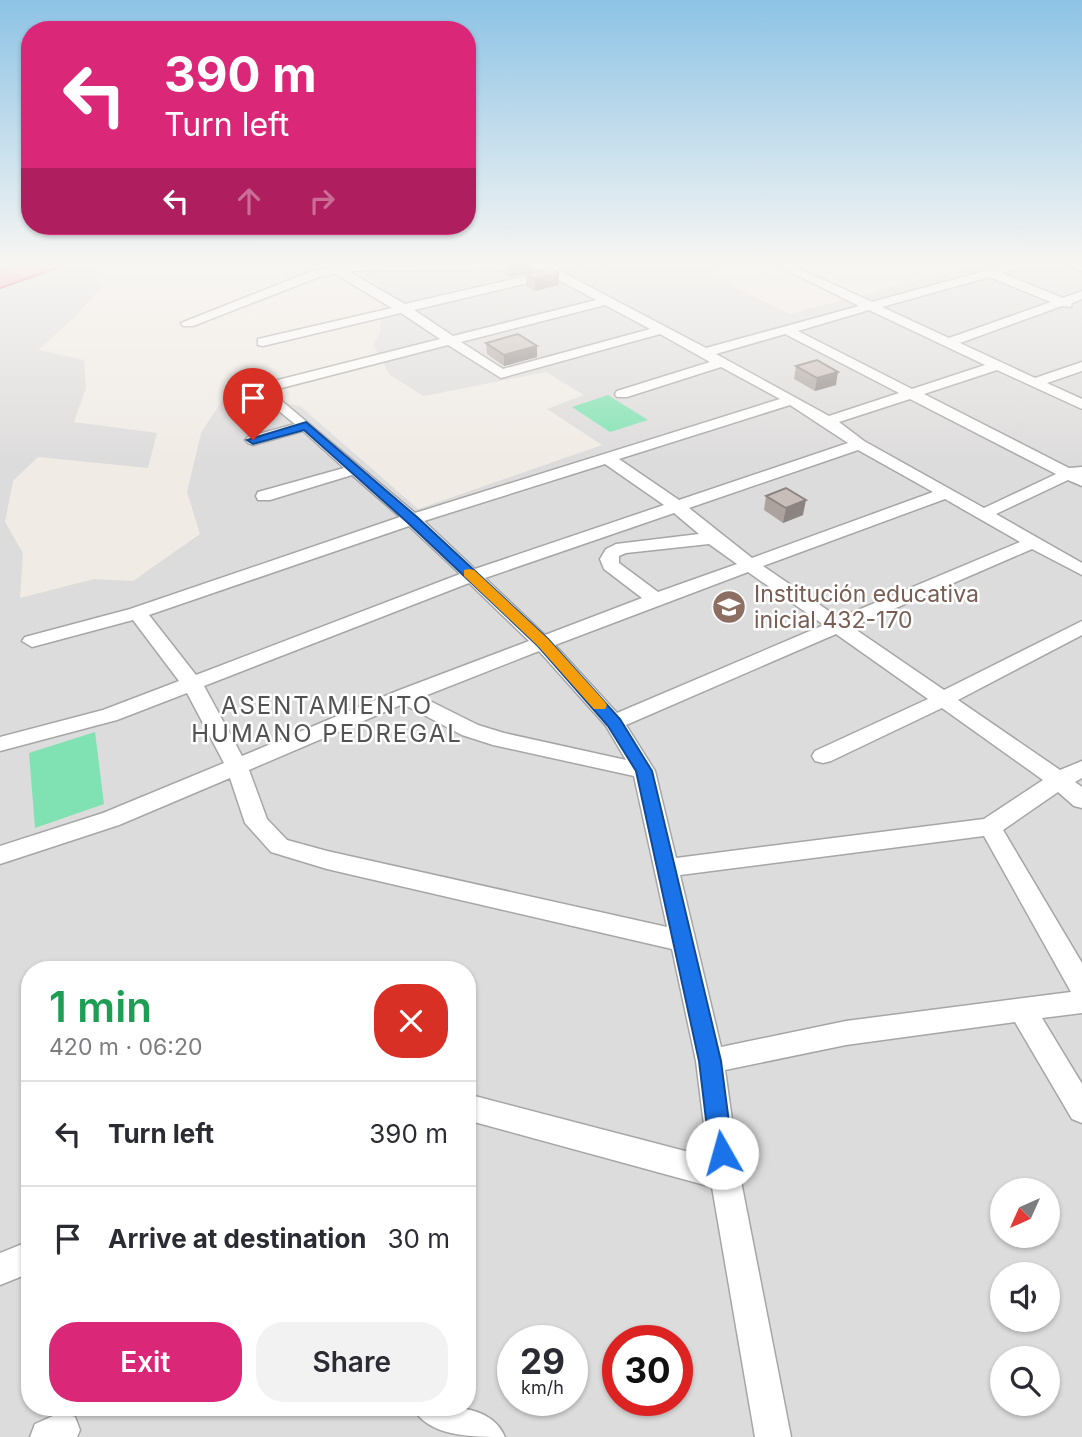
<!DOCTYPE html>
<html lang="en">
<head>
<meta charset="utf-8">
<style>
	:root { --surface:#fff; --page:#f2f2f3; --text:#2b2b33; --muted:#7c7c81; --line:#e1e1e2; --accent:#db2777 }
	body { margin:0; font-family:Inter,sans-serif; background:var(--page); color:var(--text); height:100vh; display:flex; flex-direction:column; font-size:26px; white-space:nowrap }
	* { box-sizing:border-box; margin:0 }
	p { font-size:23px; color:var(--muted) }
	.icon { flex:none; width:38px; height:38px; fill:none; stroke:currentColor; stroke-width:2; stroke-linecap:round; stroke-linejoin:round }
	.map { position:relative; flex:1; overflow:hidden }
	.sheet { position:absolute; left:21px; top:961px; width:455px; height:455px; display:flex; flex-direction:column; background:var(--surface); border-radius:28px; box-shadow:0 2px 5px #0004 }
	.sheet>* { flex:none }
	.guide { position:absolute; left:21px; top:21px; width:455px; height:214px; border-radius:28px; box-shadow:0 2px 5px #0004; background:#db2777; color:#fff; overflow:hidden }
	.needle { width:46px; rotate:225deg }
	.fabs { position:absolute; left:990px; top:1178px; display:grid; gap:14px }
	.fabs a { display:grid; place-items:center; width:70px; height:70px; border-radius:50%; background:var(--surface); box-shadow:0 2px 5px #0004; font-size:35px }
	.speed { position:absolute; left:497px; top:1325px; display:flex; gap:14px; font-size:35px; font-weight:700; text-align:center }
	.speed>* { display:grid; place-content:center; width:91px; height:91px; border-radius:50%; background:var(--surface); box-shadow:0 2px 5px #0004; line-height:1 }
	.speed small { font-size:18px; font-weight:400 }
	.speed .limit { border:10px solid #d22; background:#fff; color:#111 }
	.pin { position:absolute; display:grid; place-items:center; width:60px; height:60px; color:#fff; margin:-72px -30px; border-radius:50% 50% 50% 0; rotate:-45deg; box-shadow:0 0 7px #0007 }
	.pin .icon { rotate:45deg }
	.me { position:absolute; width:77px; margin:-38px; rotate:353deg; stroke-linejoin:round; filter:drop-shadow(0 0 5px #0008) }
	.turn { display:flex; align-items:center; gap:24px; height:147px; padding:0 28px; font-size:32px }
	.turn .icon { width:91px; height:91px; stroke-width:2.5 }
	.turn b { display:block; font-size:49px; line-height:60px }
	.lanes { display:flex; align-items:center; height:66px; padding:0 28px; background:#0003; justify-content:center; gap:35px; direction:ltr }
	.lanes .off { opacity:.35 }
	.round { display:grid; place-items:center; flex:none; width:74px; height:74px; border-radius:28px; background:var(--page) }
	.headline { display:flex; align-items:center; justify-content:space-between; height:119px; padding:0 28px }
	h1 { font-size:42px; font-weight:600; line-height:52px; color:#1e9e55 }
	.button { display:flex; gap:14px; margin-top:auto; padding:14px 28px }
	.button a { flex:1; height:80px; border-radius:28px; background:var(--accent); color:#fff; font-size:28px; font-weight:600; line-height:80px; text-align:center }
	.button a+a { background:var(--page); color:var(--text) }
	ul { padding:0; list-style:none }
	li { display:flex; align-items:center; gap:21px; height:105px; padding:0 28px; border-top:2px solid var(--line) }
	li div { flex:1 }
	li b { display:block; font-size:26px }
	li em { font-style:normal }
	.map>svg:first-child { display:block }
</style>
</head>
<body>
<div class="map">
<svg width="1082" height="1437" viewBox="0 0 1082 1437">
	<rect width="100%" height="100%" fill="#f0ebe5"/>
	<path fill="#dddcdc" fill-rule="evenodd" d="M 0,262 L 90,262 L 102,286 L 76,316 L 38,350 L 84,360 L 86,388 L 74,422 L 157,433 L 148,468 L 38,457 L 13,481 L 5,522 L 23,553 L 20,598 L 94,579 L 133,581 L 200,534 L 187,492 L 201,433 L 228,391 L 300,406 L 418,509 L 602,445 L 547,409 L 584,395 L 546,372 L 424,396 L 390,375 L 373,345 L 380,332 L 384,289 L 347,262 L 755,262 L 708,274 L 790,314 L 985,262 L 1082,262 L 1082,1437 L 0,1437 ZM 30,970 L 467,970 L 467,1407 L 30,1407 ZM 1003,1190 L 1048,1190 L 1048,1236 L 1003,1236 ZM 1003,1274 L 1048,1274 L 1048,1320 L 1003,1320 ZM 513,1340 L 572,1340 L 572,1400 L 513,1400 ZM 618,1340 L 677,1340 L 677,1400 L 618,1400 ZM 1003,1358 L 1048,1358 L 1048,1404 L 1003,1404 Z"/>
	<path fill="#80e2b2" d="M 608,395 L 648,420 L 610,432 L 572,407 Z
		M 95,732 L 104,804 L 35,828 L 29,753 Z"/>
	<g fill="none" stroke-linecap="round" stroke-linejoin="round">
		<g stroke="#a6a6a6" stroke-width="3">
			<path id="street" d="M 354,262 L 613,262 L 607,266 L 556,269 L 706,348 L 859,306 L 770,262 L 785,262 L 872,302 L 1017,262 L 1034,262 L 1001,273 L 1063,298 L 1082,291 L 1082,299 L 1072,303 L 1071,307 L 1062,306 L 960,343 L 1035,378 L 1082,362 L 1082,371 L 1047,383 L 1082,399 L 1082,409 L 997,370 L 924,394 L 1069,468 L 1082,467 L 1082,486 L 1068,480 L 996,514 L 1082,563 L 1082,575 L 1032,549 L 852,627 L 944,690 L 1082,621 L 1082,635 L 958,700 L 1060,770 L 1082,761 L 1082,778 L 1075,782 L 1082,787 L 1082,808 L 1074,806 L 1058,792 L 1003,830 L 1082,963 L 1082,1013 L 1042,1018 L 1082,1084 L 1082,1123 L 1072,1119 L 1015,1022 L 846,1045 L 725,1070 L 740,1176 L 791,1437 L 755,1437 L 712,1187 L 467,1120 L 467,1094 L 708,1157 L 696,1061 L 672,949 L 327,869 L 271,852 L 245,823 L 230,778 L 119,825 L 0,864 L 0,846 L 103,813 L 224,763 L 187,693 L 117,720 L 0,751 L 0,737 L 103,710 L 179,681 L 133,620 L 32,647 L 22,641 L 25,637 L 130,609 L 400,517 L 352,475 L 270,500 L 258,500 L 256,496 L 258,492 L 344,468 L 303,431 L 253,445 L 248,443 L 245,440 L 248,437 L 295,424 L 252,389 L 254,386 L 440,339 L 401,313 L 263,346 L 258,345 L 258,339 L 392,308 L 335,274 L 319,277 L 193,326 L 183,326 L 181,323 L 312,271 ZM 538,269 L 544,272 L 405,304 L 348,271 ZM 553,277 L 596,300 L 453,336 L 414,310 ZM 989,277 L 1051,302 L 949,338 L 882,307 ZM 605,305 L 650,329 L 503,369 L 461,342 ZM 869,310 L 985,365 L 912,389 L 798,331 ZM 660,334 L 710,362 L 617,391 L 615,394 L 617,397 L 627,397 L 721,367 L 780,399 L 415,513 L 270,391 L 448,345 L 501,378 ZM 785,334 L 899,393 L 829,416 L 716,354 ZM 910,399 L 1056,474 L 984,508 L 864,441 L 839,422 ZM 790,405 L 848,443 L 679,500 L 619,459 ZM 858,450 L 933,492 L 752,558 L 689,508 ZM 605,464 L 664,505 L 475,569 L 424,521 ZM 945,499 L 1020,542 L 839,618 L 763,566 ZM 674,513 L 699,534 L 616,544 L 606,549 L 600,559 L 604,569 L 642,598 L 545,635 L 485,578 ZM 409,526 L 460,574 L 196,675 L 149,615 ZM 709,544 L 737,564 L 658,592 L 619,563 L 619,556 L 626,553 ZM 748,572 L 824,625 L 617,713 L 555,645 ZM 469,583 L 529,641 L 397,691 L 242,756 L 204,686 ZM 836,634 L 928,699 L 815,751 L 812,756 L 815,761 L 823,763 L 831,761 L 942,708 L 1043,780 L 984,819 L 676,858 L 655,771 L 626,725 ZM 539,651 L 606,726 L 626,760 L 504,733 L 478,725 L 422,697 ZM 403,704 L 462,735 L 493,745 L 634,776 L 667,927 L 327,851 L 287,840 L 267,819 L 249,770 ZM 984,836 L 1071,992 L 846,1021 L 721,1047 L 680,875 Z
				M 1062,262 L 1082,263 L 1082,271 L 1064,265 Z
				M 30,1241 L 30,1273 L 0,1285 L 0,1253 Z
				M 413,1407 C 444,1407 490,1402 505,1437 C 473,1437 427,1437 413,1407 Z
				M 62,1412 L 75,1417 L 80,1430 L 77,1437 L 30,1437 L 35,1424 Z"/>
		</g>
		<g stroke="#e21e77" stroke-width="4">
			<path id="highway" d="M 30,262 L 60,262 L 57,267 L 0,287 L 0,272 Z"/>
		</g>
		<use href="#street" fill="#fff" fill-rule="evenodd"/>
		<use href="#highway" fill="#eb8aa7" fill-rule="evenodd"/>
	</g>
	<path fill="#aca39e" d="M 505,262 L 534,262 L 510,277 L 505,274 Z
		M 559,273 L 559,285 L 535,291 L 526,286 L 526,274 Z
		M 486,343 L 537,357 L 504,366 L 487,354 Z
		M 796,366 L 836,385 L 815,391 L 794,379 Z
		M 766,496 L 803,515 L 783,523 L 764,510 Z"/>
	<path fill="#8c8481" d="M 527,262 L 534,262 L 534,272 L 510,277 L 510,265 Z
		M 559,273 L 559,285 L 535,291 L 535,279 Z
		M 537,346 L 537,357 L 504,366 L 504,355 Z
		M 838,372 L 836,385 L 815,391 L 817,378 Z
		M 806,500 L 803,515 L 783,523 L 786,508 Z"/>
	<path fill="#c8bdb8" stroke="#8c8481" stroke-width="2" d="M 505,262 L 527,262 L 510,265 Z
		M 551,268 L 559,273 L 535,279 L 526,274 Z
		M 518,334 L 537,346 L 504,355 L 486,343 Z
		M 817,360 L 838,372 L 817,378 L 796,366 Z
		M 786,488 L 806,500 L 786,508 L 766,496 Z"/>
	<linearGradient id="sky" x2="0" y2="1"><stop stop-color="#8dc3e5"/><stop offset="0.57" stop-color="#f8f6f3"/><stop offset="1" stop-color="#f8f6f3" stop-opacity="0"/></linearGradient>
	<rect width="1082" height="463" fill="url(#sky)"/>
	<path fill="#1a73e8" stroke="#114b97" stroke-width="2" d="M 306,422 L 417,517 L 548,639 L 620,719 L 652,771 L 721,1061 L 733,1153 L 730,1160 L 722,1163 L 714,1160 L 710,1153 L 699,1061 L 636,771 L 608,726 L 538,646 L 407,522 L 304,430 L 253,444 L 247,440 Z"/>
	<path fill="#f59e0b" d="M 469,569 L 474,570 L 548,639 L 605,702 L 607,705 L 605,709 L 594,709 L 538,646 L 464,576 L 464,570 Z"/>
	<defs>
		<g id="school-disc" transform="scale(1.75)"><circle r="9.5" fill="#8d6e63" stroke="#fff"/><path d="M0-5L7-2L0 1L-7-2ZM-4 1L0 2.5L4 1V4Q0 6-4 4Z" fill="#fff"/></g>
	</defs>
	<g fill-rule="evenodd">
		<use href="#school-disc" x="729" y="607"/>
	</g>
	<g text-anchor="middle" stroke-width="5" stroke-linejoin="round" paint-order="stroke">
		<g font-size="23" fill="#785e54" stroke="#fff" text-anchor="start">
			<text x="754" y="602">Institución educativa<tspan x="754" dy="26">inicial 432-170</tspan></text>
		</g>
		<g font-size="24" letter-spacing="2" fill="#525252" stroke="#fff">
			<text x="327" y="714">ASENTAMIENTO<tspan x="327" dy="28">HUMANO PEDREGAL</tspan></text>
		</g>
	</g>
</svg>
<div class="fabs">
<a><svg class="needle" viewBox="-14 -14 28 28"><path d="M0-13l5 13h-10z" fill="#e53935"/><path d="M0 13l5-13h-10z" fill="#7c7c81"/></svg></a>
<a><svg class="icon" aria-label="sound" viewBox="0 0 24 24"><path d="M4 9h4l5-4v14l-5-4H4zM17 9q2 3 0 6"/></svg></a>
<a><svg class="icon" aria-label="search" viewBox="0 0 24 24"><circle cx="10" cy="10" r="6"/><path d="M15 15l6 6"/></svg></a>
</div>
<div class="speed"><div>29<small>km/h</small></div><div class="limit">30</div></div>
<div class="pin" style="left:253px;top:440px;background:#d93025"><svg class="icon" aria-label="arrive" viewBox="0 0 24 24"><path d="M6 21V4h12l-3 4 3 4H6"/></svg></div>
<svg class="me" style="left:722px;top:1153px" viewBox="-20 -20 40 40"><circle r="19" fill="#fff"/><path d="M0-13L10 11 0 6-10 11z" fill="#1a73e8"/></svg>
<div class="guide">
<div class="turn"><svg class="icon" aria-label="left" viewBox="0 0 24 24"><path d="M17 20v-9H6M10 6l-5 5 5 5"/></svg><div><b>390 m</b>Turn left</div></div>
<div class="lanes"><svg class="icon" aria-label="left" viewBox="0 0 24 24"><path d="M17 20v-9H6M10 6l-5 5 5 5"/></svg><svg class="icon off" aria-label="ahead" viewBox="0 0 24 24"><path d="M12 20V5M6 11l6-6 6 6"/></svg><svg class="icon off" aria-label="right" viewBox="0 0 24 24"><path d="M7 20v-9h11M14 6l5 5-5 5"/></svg></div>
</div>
<section class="sheet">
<div class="headline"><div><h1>1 min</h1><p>420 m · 06:20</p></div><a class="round" style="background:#d93025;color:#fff"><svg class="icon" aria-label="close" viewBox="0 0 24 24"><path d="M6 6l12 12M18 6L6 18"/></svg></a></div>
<ul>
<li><svg class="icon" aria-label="left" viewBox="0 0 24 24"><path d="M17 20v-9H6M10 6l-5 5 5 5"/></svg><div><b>Turn left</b></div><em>390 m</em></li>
<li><svg class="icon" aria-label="arrive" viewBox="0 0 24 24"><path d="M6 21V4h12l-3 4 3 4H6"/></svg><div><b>Arrive at destination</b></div><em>30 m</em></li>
</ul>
<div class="button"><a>Exit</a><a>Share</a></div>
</section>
</div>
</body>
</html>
